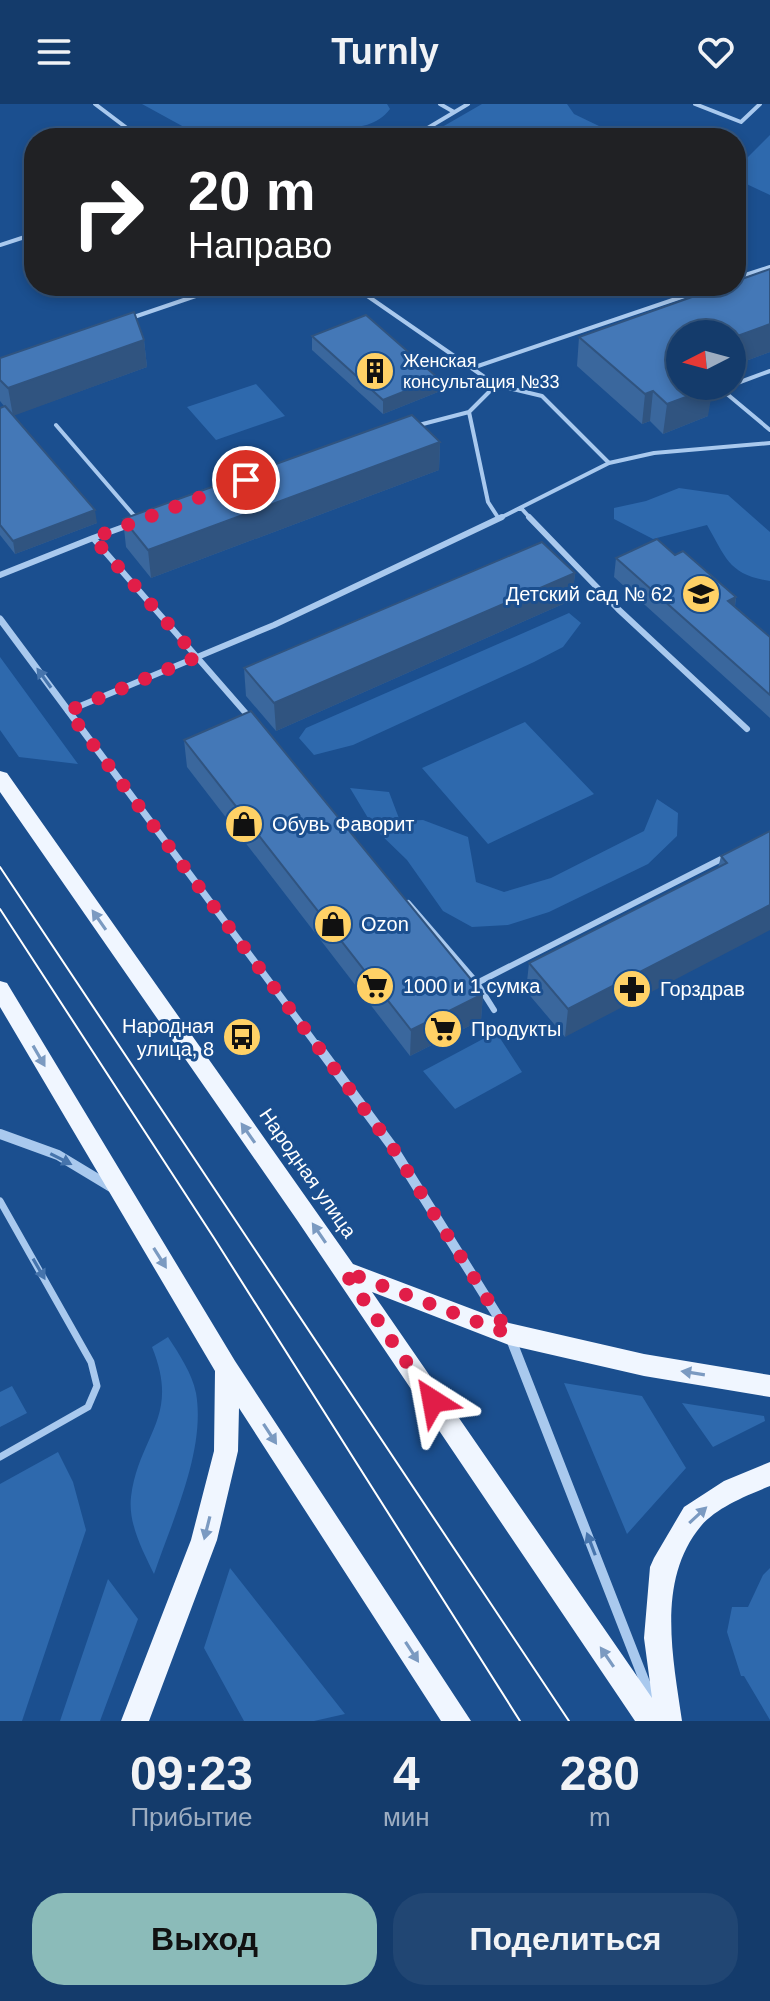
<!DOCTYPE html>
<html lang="ru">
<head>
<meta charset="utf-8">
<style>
	:root { --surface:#143b6b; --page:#214673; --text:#f1f3f6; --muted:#9dadc1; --line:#33557e; --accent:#8bbbb9 }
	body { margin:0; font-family:Helvetica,sans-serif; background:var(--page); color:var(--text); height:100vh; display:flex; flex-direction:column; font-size:30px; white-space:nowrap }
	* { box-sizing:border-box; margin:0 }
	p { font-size:26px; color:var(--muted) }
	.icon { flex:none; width:44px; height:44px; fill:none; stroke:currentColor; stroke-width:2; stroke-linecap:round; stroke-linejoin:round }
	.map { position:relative; height:1617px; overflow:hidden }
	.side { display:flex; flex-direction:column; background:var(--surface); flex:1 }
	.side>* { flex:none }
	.guide { position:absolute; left:24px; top:24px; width:722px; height:168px; border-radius:32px; box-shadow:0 4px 12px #0003,0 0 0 2px var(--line); background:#202124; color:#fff; overflow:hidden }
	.needle { width:52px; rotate:264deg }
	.buttons { position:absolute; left:666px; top:216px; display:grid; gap:16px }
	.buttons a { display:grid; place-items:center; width:80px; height:80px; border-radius:50%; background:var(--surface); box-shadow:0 4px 12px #0003,0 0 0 2px var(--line); font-size:40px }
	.pin { position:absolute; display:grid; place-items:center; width:68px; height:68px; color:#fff; margin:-34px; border:4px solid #fff; border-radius:50%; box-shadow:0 2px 8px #0007 }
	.me { position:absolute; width:88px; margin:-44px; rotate:326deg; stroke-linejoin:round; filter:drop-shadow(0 0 6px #0008) }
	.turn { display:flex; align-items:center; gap:28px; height:168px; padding:0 32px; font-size:36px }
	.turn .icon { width:104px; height:104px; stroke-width:2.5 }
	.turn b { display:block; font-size:56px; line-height:68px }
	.eta { display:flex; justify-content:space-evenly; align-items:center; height:136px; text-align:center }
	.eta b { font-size:48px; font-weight:700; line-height:56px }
	.button { display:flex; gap:16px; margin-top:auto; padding:16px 32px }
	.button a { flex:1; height:92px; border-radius:32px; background:var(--accent); color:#111; font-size:32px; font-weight:700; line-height:92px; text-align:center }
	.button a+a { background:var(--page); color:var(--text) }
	header { display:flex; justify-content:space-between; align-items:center; height:104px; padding:0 32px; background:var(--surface); font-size:36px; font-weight:700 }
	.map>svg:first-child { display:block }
</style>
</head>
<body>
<header><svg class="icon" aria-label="menu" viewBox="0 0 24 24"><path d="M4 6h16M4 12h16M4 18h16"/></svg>Turnly<svg class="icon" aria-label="heart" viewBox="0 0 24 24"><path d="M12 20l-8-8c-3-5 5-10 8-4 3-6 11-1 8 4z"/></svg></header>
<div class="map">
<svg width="770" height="1617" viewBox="0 0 770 1617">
	<rect width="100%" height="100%" fill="#1b4f8f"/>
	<path fill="#2e69ad" d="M 142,0 L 387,0 L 390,5 C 363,40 315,10 283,34 L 204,34 Z
		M 482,0 L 567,0 L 574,10 L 624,34 L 525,34 L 520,31 L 514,34 L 423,34 Z
		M 770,31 L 770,91 L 736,75 L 736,65 Z
		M 256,280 L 285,312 L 216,336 L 187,303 Z
		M 679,384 L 728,391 L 770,428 L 770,477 C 729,471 726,454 707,421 L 653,435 L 614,415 L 614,404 L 646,397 Z
		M 569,509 L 581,519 L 563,543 L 534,558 L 353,641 L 314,651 L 299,634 L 306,624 Z
		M 0,553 L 78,660 L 19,653 L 0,626 Z
		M 525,618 L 594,690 L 488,740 L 422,664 Z
		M 350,684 L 389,688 L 400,717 L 423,716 L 468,733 L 476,778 L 504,788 L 551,774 L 644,727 L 657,695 L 678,709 L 677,732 L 648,760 L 549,808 L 508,821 L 472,823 L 443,807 L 407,756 L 374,724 Z
		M 496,928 L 522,968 L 455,1005 L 423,967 Z
		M 168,1233 C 179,1250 192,1269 196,1289 C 206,1346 172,1417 154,1470 C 143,1447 128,1420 131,1393 C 139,1330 181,1314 152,1243 Z
		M 564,1279 L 642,1292 L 686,1364 L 627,1430 Z
		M 12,1282 L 27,1309 L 0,1323 L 0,1288 Z
		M 682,1299 L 764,1312 L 765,1317 L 713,1343 Z
		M 58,1348 L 73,1378 L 86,1426 L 22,1617 L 0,1617 L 0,1380 Z
		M 230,1464 L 345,1610 L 314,1617 L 244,1617 L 204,1544 Z
		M 770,1464 L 770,1616 L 744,1572 L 741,1572 L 727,1528 L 732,1503 L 748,1503 L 763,1471 Z
		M 108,1475 L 138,1515 L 100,1617 L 60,1617 Z"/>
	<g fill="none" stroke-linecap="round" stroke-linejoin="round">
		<path stroke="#a9c9ee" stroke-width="4" d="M 95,0 L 140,34
			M 440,0 L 454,8
			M 695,0 L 741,18 L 760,0
			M 411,34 L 468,0
			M 0,141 L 34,130
			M 736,174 L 770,163
			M 353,182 L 496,281 L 542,292 L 609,359 L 498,415
			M 128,215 L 225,182
			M 475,263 L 714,182
			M 496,281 L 469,308 L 488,398 L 499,415
			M 732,281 L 770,267
			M 729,282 L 721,285 L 770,326
			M 56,321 L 137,415
			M 415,322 L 469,308
			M 609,359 L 654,349 L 770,339
			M 521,404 L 531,415"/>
		<path stroke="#a9c9ee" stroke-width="6" d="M 135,413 L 139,417
			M 529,413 L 618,505 L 747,625
			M 129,421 L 93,434 L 250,614
			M 0,471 L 93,434
			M 68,607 L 274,521 L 502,413
			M 408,799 L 477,879 L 494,906
			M 477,879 L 727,752"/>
		<path stroke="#a9c9ee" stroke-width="7" d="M 0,1097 L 91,1258 L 97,1282 L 88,1303 L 0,1353"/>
		<path stroke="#a9c9ee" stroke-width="7" d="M 0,515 L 318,943"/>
		<path stroke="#a9c9ee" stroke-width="10" d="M 317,941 L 391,1041 L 509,1230 L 660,1617
			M 0,1030 L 58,1051 L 111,1083"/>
		<path fill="#f0f6ff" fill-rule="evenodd" d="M 0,667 L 7,669 L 353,1160 L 509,1219 L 644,1250 L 770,1271 L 770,1293 L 644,1272 L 509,1241 L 372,1188 L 652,1594 L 644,1534 L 650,1463 L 654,1454 L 684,1403 L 724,1377 L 770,1358 L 770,1382 C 748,1391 717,1403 701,1422 C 656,1476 673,1553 682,1617 L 635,1617 L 297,1116 L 0,688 Z
			M 0,877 L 7,879 L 235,1257 L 471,1617 L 441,1617 L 239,1304 L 238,1347 L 217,1436 L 149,1617 L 121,1617 L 191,1436 L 214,1347 L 215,1267 L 0,903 Z"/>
		<path stroke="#fff" stroke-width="2" d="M 0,763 L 569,1617
			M 0,805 L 214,1134 L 520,1617"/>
	</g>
	<path fill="#3a679d" d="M 770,165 L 770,248 L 732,262 L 732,230 L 680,230 L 708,312 L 663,330 L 650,317 L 642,320 L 577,262 L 579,233 Z
		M 312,232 L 438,274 L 438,288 L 383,310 L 312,246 Z
		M 144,236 L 147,263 L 14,311 L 97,419 L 15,450 L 0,431 L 0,304 L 4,302 L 0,297 L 0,254 Z
		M 440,338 L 439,366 L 151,474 L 126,443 L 123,415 Z
		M 675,451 L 736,493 L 735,502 L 770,533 L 770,614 L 614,473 L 616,454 Z
		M 575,469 L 572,496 L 276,627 L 246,592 L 244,564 Z
		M 184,636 L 483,890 L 481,916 L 410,952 L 187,663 Z
		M 770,727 L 565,933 L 526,887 L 529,859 L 718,764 L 721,752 Z"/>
	<path fill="#305480" d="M 770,220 L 770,248 L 732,262 L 732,234 Z
		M 144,236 L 147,263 L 13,312 L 8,284 Z
		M 438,274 L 438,288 L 383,310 L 383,296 Z
		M 713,283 L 708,312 L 663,330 L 667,300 Z
		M 653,287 L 650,317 L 642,320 L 645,290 Z
		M 440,338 L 439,366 L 151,474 L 148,446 Z
		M 95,406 L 97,419 L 15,450 L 13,437 Z
		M 575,469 L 572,496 L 276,627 L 274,599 Z
		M 736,493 L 733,513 L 728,497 Z
		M 770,801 L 770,826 L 565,933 L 568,905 Z
		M 483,890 L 481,916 L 410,952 L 411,926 Z"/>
	<path fill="#4478b7" stroke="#305480" stroke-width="2" d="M 770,165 L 770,220 L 732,234 L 732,230 L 680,230 L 680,253 L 679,254 L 680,255 L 680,282 L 713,283 L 667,300 L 653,287 L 645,290 L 579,233 L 723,182 L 736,182 L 736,177 Z
		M 134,208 L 144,236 L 8,284 L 0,276 L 0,254 Z
		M 366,211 L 438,274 L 383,296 L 312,232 Z
		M 5,302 L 95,406 L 13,437 L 0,421 L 0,304 Z
		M 412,311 L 440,338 L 148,446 L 123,415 Z
		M 657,435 L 675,451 L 683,447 L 736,493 L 728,497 L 770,533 L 770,591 L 616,454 Z
		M 542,438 L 575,469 L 274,599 L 244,564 Z
		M 251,607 L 483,890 L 411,926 L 184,636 Z
		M 770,727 L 770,801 L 568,905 L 529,859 L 727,759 L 721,752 Z"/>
	<defs><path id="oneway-solid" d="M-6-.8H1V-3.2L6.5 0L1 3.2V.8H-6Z" transform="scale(2)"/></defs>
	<g fill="#4674ac">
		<use href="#oneway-solid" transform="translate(44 574) rotate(-126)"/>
		<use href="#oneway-solid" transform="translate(61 1055) rotate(27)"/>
		<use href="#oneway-solid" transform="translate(39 1165) rotate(60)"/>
		<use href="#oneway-solid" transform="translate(591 1440) rotate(-111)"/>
	</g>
	<g fill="#7b9ac1">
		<use href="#oneway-solid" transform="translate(99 816) rotate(-125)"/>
		<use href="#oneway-solid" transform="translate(39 952) rotate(60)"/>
		<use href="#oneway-solid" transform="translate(248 1029) rotate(-125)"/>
		<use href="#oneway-solid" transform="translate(319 1129) rotate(-124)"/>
		<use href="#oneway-solid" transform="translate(160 1154) rotate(58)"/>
		<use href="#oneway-solid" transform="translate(693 1269) rotate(-171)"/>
		<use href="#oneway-solid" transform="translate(270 1330) rotate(57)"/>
		<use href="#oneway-solid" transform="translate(698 1411) rotate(-43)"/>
		<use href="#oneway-solid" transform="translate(207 1424) rotate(104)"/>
		<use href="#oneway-solid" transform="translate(412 1548) rotate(57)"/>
		<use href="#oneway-solid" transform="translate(607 1553) rotate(-124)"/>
	</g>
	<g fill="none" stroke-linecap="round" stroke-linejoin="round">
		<path stroke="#e11d48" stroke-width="14" stroke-dasharray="0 25.2" d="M 246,376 L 93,434 L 197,553 L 68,607 L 391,1041 L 509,1230 L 344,1167 L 433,1297"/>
	</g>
	<defs>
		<g id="building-disc" transform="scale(2)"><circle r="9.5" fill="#ffd166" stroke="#1b4f8f"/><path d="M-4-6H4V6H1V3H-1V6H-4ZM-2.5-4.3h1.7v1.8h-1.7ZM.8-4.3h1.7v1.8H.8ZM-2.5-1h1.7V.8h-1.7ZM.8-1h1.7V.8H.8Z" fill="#111"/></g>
		<g id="school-disc" transform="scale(2)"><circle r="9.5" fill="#ffd166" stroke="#1b4f8f"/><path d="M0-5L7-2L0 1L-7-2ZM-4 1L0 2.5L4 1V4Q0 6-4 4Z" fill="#111"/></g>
		<g id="shop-disc" transform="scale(2)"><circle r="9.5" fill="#ffd166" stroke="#1b4f8f"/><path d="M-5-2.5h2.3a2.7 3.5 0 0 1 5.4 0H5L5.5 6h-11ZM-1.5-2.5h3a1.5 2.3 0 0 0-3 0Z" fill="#111"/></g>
		<g id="supermarket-disc" transform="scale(2)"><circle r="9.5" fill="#ffd166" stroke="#1b4f8f"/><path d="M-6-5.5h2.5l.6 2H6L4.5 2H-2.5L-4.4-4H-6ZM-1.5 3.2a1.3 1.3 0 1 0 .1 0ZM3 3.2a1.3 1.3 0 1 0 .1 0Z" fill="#111"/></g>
		<g id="pharmacy-disc" transform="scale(2)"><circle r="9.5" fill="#ffd166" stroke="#1b4f8f"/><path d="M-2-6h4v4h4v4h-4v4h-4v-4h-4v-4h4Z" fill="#111"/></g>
		<g id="bus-disc" transform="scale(2)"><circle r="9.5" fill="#ffd166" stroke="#1b4f8f"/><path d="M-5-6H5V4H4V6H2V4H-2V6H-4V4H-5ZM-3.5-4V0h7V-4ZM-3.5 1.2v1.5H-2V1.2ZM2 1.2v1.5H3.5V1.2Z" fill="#111"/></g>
	</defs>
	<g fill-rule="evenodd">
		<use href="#building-disc" x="375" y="267"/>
		<use href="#school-disc" x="701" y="490"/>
		<use href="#shop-disc" x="244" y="720"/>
		<use href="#shop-disc" x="333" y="820"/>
		<use href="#supermarket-disc" x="375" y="882"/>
		<use href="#pharmacy-disc" x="632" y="885"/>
		<use href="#supermarket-disc" x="443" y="925"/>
		<use href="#bus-disc" x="242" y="933"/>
	</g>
	<g text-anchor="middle" stroke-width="6" stroke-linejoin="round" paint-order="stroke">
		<g font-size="18" fill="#fff" stroke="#1b4f8f" text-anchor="start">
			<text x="403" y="263">Женская<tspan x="403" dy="21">консультация №33</tspan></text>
		</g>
		<g font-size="20" fill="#fff" stroke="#1b4f8f" text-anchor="start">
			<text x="673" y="497" text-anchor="end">Детский сад № 62</text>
			<text x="272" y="727">Обувь Фаворит</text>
			<text x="361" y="827">Ozon</text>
			<text x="403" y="889">1000 и 1 сумка</text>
			<text x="660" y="892">Горздрав</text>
			<text x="214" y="929" text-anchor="end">Народная<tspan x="214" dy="23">улица, 8</tspan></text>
			<text x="471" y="932">Продукты</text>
		</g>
		<g font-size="20" fill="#fff" stroke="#1b4f8f">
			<text transform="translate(308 1069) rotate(55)" y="7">Народная улица</text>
		</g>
	</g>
</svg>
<div class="buttons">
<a><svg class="needle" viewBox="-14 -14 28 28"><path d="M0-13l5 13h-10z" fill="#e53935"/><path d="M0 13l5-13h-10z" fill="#9dadc1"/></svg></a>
</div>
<div class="pin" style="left:246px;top:376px;background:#d93025"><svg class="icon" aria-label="arrive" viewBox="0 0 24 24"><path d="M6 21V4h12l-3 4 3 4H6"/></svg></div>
<svg class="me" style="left:433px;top:1297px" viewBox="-20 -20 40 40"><path d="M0-17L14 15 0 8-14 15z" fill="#e11d48" stroke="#fff" stroke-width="4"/></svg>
<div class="guide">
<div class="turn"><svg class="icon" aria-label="right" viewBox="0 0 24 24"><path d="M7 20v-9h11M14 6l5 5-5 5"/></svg><div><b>20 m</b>Направо</div></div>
</div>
</div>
<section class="side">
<div class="eta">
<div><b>09:23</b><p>Прибытие</p></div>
<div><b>4</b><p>мин</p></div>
<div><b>280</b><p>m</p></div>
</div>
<div class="button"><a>Выход</a><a>Поделиться</a></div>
</section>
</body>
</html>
